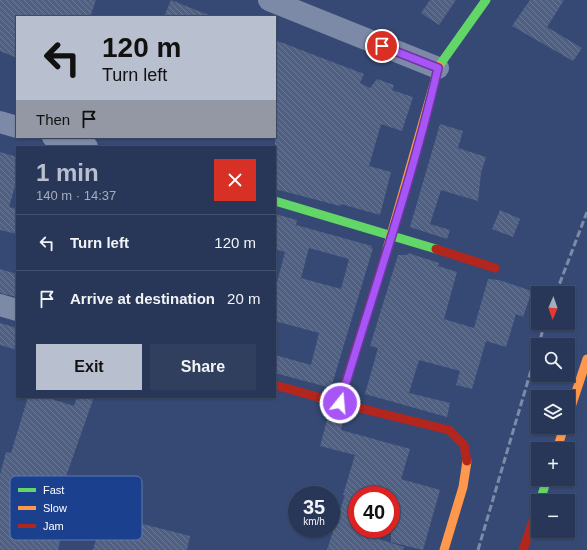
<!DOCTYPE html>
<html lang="en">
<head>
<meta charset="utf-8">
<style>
	:root { --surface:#283757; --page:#303f5d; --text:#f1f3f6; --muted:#a5acba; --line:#44516d; --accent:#b8bfce }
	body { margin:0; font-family:Helvetica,sans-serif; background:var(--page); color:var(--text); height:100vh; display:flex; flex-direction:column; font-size:15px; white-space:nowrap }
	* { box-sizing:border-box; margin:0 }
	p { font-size:13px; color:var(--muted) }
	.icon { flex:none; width:22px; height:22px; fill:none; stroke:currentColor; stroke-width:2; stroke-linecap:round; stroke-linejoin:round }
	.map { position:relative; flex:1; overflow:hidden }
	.details { position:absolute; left:16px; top:146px; width:260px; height:252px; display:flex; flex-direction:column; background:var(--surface); border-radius:0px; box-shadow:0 1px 3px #0004,0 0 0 1px var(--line) }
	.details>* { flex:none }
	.top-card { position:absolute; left:16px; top:16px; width:260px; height:122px; border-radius:0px; box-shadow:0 1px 3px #0004,0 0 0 1px var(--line); background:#b8bfce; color:#111; overflow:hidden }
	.needle { width:26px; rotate:182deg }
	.fabs { position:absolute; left:531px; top:286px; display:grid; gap:8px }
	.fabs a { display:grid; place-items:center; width:44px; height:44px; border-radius:0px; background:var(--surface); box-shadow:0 1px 3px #0004,0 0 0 1px var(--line); font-size:20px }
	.speed { position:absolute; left:288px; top:486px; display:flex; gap:8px; font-size:20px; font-weight:700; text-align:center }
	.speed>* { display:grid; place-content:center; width:52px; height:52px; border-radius:50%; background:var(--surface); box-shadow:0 1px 3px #0004,0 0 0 1px var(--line); line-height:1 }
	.speed small { font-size:10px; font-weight:400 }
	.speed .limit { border:6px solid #d22; background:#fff; color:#111 }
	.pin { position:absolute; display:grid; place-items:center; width:34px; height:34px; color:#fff; margin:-17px; border:2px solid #fff; border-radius:50%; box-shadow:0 1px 4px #0007 }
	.me { position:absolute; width:44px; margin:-22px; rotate:17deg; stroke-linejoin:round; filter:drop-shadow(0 0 3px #0008) }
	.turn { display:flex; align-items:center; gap:14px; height:84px; padding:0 20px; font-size:18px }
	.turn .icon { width:52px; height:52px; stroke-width:2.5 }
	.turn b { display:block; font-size:28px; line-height:34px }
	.then { display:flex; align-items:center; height:38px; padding:0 20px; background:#0003; gap:8px; font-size:15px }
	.round { display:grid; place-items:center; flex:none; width:42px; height:42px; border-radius:0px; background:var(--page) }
	.headline { display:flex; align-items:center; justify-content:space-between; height:68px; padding:0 20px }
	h1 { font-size:24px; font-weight:800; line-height:30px; color:var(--accent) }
	.primary-button { display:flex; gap:8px; margin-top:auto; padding:8px 20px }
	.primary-button a { flex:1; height:46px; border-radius:0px; background:var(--accent); color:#111; font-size:16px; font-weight:800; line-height:46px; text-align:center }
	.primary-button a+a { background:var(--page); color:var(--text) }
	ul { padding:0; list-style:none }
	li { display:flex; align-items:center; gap:12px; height:56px; padding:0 20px; border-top:1px solid var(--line) }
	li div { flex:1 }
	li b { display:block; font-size:15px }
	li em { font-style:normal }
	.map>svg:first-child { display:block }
</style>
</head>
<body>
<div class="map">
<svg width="587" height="550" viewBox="0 0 587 550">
	<defs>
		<pattern id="building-back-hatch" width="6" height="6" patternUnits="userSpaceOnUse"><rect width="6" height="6" fill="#506083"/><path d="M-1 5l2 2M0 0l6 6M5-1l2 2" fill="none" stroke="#6a7896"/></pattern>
	</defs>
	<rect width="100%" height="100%" fill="#354974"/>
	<path fill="url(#building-back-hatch)" fill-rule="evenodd" d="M 0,0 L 96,0 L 90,17 L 17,17 L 17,58 L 0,51 Z
		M 171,0 L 211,16 L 210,17 L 164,17 Z
		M 430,0 L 456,0 L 439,25 L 421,13 Z
		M 530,0 L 564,0 L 547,27 L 582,48 L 573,61 L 512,26 Z
		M 275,40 L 364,74 L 360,83 L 370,88 L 377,79 L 394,85 L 392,90 L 413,97 L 402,131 L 381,124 L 369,166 L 391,172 L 380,215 L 341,204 L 340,206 L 275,189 Z
		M 440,124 L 463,131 L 458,148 L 486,157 L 481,173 L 478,201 L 441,190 L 430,224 L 450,230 L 447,239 L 410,227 Z
		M 0,152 L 17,157 L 17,179 L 9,207 L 17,209 L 17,234 L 0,230 Z
		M 500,210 L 520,219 L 513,237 L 492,229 Z
		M 275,214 L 297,220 L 296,225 L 372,246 L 371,248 L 373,248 L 331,388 L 275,373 L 275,355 L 311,365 L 319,333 L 275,321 L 275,290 L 285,252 L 275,249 ZM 309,248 L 349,259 L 341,289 L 301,278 Z
		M 408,253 L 439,263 L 438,266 L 457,272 L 444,319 L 474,328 L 488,279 L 499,280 L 532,291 L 523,317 L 516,314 L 506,347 L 486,341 L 472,389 L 456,385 L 460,371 L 419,360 L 409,393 L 450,403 L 447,417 L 365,394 L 378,348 L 370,346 L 398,255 L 407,255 Z
		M 0,269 L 17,274 L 17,297 L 0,293 Z
		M 0,323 L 17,328 L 17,350 L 0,345 Z
		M 28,397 L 45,397 L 74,406 L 77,397 L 94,397 L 57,502 L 190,536 L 187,550 L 93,550 L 98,532 L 64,524 L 58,550 L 0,550 L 0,475 L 6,452 L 11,453 Z
		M 329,413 L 344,417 L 341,430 L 410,449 L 401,479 L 440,490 L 423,550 L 391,542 L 391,495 L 357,495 L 357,532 L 404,547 L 403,550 L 327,550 L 345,495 L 343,495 L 355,455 L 320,446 Z"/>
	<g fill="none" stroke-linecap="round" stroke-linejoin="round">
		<path stroke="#7c8aa8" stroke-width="22" d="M 269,0 L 438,68
			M 0,122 L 17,127
			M 53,137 L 87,147
			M 0,305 L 17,310"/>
		<path stroke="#63d668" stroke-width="9" d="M 439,66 L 486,0
			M 275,201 L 436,249
			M 540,501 L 547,479"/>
		<path stroke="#ff974d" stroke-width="9" d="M 387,249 L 439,66
			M 568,416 L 587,359
			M 557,449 L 564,427
			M 444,550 L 463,487 L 467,461"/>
		<path stroke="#b3261e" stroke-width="9" d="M 436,249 L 495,268
			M 275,385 L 339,403 L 387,249
			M 339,403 L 449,430 L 464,445 L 467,461
			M 523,550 L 538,506"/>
		<path stroke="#7d8ba7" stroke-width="3" stroke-dasharray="7 3" stroke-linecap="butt" d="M 556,293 L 587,212
			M 478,550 L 545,323"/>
	</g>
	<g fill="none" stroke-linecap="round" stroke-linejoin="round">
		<g stroke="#6d37a1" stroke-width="10">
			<path id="route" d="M 340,403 C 373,292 412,181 438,68 L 382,46"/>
		</g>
		<use href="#route" stroke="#a855f7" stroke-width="7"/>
	</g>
	<rect x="10" y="476" width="132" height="64" rx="6" fill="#1b408e" stroke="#5f79b0" stroke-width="1"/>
	<rect x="18" y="488" width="18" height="4" fill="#63d668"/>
	<rect x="18" y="506" width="18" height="4" fill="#ff974d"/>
	<rect x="18" y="524" width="18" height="4" fill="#b3261e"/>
	<g font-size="11" fill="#fff">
		<text x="43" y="494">Fast</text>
		<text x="43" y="512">Slow</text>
		<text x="43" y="530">Jam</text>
	</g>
</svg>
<div class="fabs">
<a><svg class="needle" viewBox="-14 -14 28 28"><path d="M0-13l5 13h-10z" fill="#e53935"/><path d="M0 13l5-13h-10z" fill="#a5acba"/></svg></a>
<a><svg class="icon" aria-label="search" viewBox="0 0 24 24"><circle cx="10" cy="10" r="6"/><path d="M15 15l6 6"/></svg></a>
<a><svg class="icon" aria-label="layers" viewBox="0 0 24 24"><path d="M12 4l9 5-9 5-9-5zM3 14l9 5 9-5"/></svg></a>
<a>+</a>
<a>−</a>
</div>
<div class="speed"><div>35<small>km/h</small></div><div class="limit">40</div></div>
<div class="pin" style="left:382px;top:46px;background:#d93025"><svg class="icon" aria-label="arrive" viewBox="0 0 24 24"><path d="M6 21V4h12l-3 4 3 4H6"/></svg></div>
<svg class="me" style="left:340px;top:403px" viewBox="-20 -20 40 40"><circle r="17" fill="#a855f7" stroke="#fff" stroke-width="3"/><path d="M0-11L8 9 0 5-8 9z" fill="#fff"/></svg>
<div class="top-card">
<div class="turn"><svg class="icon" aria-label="left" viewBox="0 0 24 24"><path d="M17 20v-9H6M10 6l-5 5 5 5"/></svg><div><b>120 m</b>Turn left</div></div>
<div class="then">Then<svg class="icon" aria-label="arrive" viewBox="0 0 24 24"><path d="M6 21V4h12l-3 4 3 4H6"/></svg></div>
</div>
<section class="details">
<div class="headline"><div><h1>1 min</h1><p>140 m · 14:37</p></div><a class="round" style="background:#d93025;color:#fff"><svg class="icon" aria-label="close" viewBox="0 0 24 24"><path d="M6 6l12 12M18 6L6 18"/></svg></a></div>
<ul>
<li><svg class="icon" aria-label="left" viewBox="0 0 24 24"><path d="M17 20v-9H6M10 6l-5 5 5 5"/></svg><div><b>Turn left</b></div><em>120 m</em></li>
<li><svg class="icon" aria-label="arrive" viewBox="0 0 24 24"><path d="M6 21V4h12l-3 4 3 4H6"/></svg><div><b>Arrive at destination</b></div><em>20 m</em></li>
</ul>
<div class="primary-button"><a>Exit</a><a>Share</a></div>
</section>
</div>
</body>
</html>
